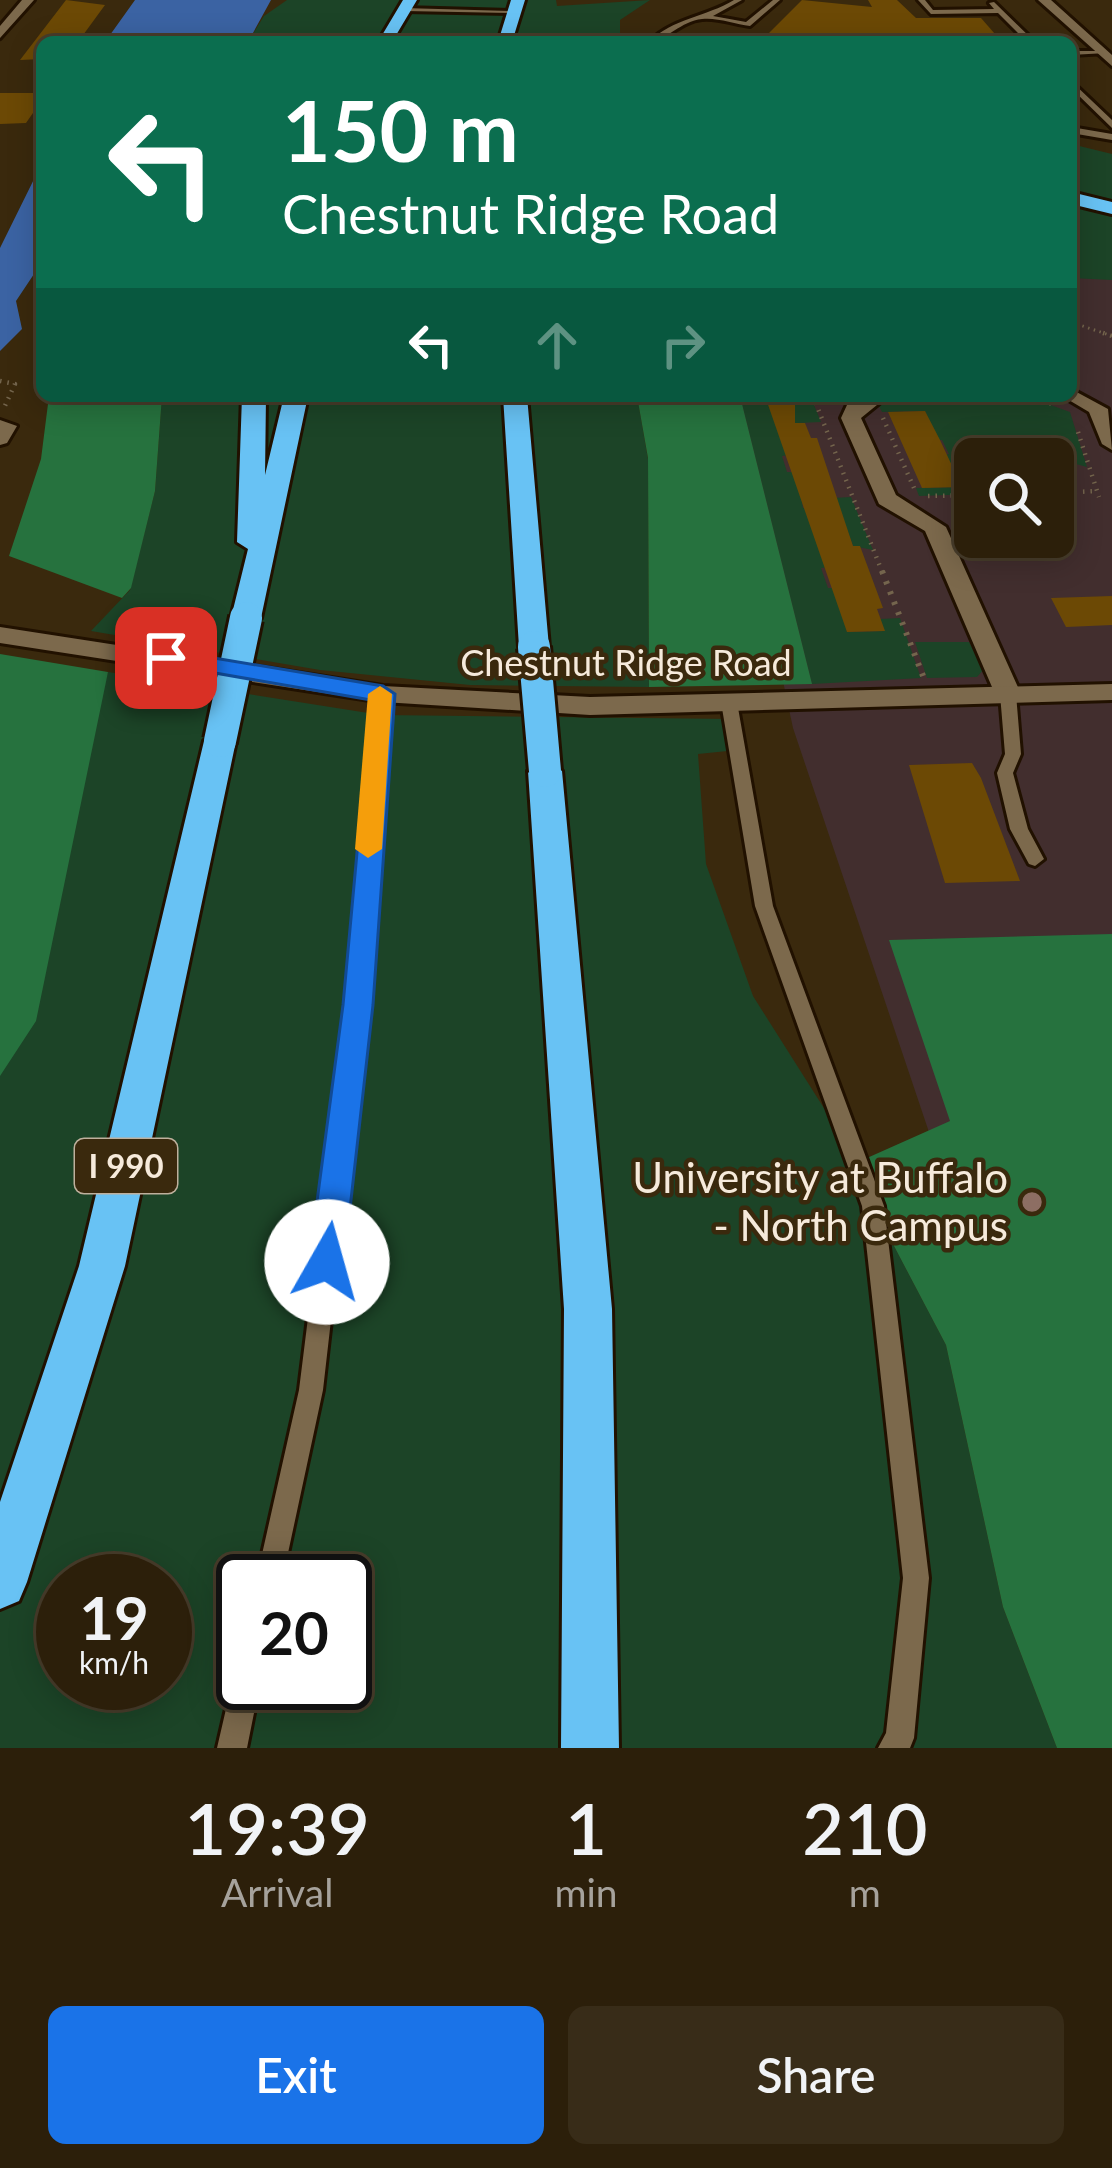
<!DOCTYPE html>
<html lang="en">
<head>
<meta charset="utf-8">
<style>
	:root { --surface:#2c1f0a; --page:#382c18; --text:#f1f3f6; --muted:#a6a29c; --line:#483d2b; --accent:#1a73e8 }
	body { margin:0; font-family:Lato,sans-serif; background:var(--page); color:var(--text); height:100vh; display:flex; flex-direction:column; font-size:45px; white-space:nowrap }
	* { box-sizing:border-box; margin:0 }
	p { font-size:39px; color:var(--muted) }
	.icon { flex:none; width:66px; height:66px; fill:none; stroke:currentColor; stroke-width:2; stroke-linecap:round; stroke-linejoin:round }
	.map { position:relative; height:1748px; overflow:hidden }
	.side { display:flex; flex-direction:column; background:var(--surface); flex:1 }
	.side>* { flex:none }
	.guide { position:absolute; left:36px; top:36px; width:1041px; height:366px; border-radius:18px; box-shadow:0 6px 30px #0003,0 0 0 3px var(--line); background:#0b6e4f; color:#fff; overflow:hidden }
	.controls { position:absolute; left:954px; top:438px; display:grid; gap:24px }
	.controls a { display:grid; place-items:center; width:120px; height:120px; border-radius:18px; background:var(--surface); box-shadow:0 6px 30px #0003,0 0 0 3px var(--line); font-size:60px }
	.speed { position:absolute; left:36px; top:1554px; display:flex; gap:24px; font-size:60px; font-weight:700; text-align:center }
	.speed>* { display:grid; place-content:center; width:156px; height:156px; border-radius:50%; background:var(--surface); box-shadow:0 6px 30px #0003,0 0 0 3px var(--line); line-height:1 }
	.speed small { font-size:30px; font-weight:400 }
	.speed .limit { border:6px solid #111; border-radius:18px; background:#fff; color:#111 }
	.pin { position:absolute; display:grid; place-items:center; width:102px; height:102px; color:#fff; margin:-51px; border-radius:24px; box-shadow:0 6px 18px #0006 }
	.me { position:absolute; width:132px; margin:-66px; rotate:7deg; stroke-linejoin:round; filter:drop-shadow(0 0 9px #0008) }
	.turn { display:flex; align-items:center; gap:42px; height:252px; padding:0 48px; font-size:54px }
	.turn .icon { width:156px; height:156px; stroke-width:2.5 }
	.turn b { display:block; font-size:84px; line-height:102px }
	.lanes { display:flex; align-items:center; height:114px; padding:0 48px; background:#0003; justify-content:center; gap:60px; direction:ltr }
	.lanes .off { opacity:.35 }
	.eta { display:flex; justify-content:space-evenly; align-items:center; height:204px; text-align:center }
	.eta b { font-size:72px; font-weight:600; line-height:84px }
	.primary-button { display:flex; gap:24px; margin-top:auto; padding:24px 48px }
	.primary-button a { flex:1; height:138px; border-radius:18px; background:var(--accent); color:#fff; font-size:48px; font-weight:600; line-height:138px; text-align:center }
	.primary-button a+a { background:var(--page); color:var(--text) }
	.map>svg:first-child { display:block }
</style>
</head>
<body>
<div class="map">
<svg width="1112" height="1748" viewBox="0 0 1112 1748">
	<rect width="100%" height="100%" fill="#3a290d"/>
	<path fill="#422e2e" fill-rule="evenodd" d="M 1112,253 L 1112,1676 L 793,728 L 722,396 L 1071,396 L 1071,254 ZM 975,459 L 1053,459 L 1053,537 L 975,537 Z"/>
	<path fill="#1c4427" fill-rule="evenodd" d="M 287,0 L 556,0 L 557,6 L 650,0 L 620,20 L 620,42 L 248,42 L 264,16 Z
		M 1071,144 L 1112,154 L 1112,280 L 1071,278 Z
		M 162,396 L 637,396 L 648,459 L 649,687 L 470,685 L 320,670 L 91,631 L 130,590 L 155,491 Z
		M 740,396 L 764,396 L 764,404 L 794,406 L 795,398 L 812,400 L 821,422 L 775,424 L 791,455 L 782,456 L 787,472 L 797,472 L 803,508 L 835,507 L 833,498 L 851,497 L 873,550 L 853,546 L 846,527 L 832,567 L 821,568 L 828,588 L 839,588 L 847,632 L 884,631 L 880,619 L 900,618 L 921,678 L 812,684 Z
		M 896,396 L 1026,396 L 1070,412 L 1087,467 L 1061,460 L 1053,464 L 1053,459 L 975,459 L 975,494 L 919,496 L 916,488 L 962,487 L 956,473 L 948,473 L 940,456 L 949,454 L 942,440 L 932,440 L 925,411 L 882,412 L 878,404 Z
		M 915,642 L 969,642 L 984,669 L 977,677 L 927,678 Z
		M 108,672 L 381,715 L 732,719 L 737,750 L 698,754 L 706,864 L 753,996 L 858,1162 L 873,1206 L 946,1345 L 1003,1607 L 1057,1748 L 0,1748 L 0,1073 ZM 63,1581 L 165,1581 L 165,1683 L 63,1683 ZM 243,1581 L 345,1581 L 345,1683 L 243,1683 Z"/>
	<path fill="#26723e" d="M 49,396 L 162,396 L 155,491 L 131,588 L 122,598 L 9,556 L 41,459 Z
		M 637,396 L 740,396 L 812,684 L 649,687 L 648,458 Z
		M 0,654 L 108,672 L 36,1021 L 0,1076 Z
		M 1112,934 L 1112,1748 L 1057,1748 L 1003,1607 L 946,1345 L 873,1206 L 858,1162 L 950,1121 L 889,940 Z"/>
	<path fill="#3b63a3" d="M 135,0 L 271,0 L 248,42 L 105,42 Z
		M 42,163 L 42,262 L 16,301 L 22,329 L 0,351 L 0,248 Z"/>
	<path fill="#6c4905" d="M 66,0 L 105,5 L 78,42 L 42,42 L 42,59 L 20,60 Z
		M 802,0 L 872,7 L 868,0 L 897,0 L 916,18 L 981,18 L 1002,42 L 760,42 Z
		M 0,93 L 42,93 L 42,100 L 26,123 L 0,124 Z
		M 765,396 L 795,396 L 795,423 L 805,423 L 811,438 L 817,438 L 853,546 L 860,546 L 883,608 L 877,609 L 885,631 L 847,632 Z
		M 925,411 L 940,440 L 962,487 L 922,488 L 888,412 Z
		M 1112,596 L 1112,625 L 1066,627 L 1051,598 Z
		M 972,763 L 981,778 L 1020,881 L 945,883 L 909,765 Z"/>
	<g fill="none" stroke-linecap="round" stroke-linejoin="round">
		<g stroke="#211100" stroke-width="6">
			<path id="lane" d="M 734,0 L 742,0 L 713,16 L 746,22 L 773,0 L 780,0 L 750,26 C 735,24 716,17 702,19 C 681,21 667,40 649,42 C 673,18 706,17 734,0 Z
				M 918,0 L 925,0 L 933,10 L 994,9 L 989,3 L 994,2 L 1035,42 L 1027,42 L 998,13 L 931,14 Z
				M 403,8 L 513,11 L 517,13 L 405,11 Z
				M 1071,51 L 1102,51 L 1106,53 L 1071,55 Z
				M 1071,81 L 1112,120 L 1112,128 L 1071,88 Z
				M 1071,127 L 1112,134 L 1112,140 L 1071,133 Z
				M 383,689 L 391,694 L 367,1005 L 323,1390 L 282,1581 L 256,1581 L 299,1390 L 347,1005 L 375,694 Z
				M 1008,689 L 1016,694 L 1021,754 L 1013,773 L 1028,829 L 1044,859 L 1035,866 L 1029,864 L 1010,829 L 997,773 L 1005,754 L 1000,694 Z
				M 729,697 L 737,702 L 773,906 L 884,1206 L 929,1578 L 914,1738 L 910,1748 L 878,1748 L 886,1733 L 903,1578 L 862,1206 L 755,906 L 721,702 Z
				M 243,1670 L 243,1683 L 260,1683 L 247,1748 L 217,1748 L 232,1683 L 236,1673 Z"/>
		</g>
		<g stroke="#211100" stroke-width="6">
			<path id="street" d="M 22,0 L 34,0 L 0,38 L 0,26 Z
				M 1071,389 L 1108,409 L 1112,450 L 1102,444 L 1089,412 L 1062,396 L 1071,396 Z
				M 863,396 L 888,396 L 861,418 L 896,495 L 946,527 L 1021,694 L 1017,700 L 999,700 L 995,694 L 925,531 L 879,504 L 841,418 L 847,405 Z
				M 0,420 L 17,426 L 7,443 L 0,445 Z"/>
		</g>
		<g stroke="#211100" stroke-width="6">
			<path id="secondary" d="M 1038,0 L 1051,0 L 1112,55 L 1112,66 Z
				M 0,627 L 383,686 L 590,697 L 1112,684 L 1112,700 L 590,715 L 383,702 L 0,643 Z"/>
		</g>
		<g stroke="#211100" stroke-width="6">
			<path id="highway" d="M 403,0 L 417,0 L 392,42 L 378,42 Z
				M 511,0 L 525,0 L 512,42 L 498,42 Z
				M 1071,192 L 1112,202 L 1112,214 L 1071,204 Z
				M 242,396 L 266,396 L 265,475 L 284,396 L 308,396 L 261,618 L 246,627 L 231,618 L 248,549 L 237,542 Z
				M 503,396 L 527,396 L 549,647 L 534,656 L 519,647 Z
				M 220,730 L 236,741 L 125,1266 L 27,1582 L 19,1601 L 0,1609 L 0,1502 L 79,1266 L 204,741 Z
				M 545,759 L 562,771 L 612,1309 L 619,1748 L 561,1748 L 564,1309 L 528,771 Z"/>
		</g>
		<path stroke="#74654d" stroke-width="3" stroke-dasharray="1.5 4.5" stroke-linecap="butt" d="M 1071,322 L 1112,336"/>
		<path stroke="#74654d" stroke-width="4.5" stroke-dasharray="1.5 6" stroke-linecap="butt" d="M 1103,333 L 1112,336
			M 0,381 L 15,384 L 3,410
			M 813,396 L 883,574
			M 1029,396 L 1051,404
			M 883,418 L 914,488
			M 1078,432 L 1099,497
			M 1053,493 L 1097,491
			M 928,496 L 975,495"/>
		<path stroke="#74654d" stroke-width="6" stroke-dasharray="3 8" stroke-linecap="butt" d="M 882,571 L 923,676"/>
		<use href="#lane" fill="#7c694c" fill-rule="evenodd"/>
		<use href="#street" fill="#7c694c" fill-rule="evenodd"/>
		<use href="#secondary" fill="#7c694c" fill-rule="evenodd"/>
		<use href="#highway" fill="#68c2f4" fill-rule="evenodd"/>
		<g stroke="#211100" stroke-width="38" stroke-linecap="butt">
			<path id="highway-bridge" d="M 534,647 L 545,771
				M 220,741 L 246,618"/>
		</g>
		<use href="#highway-bridge" stroke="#68c2f4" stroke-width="32"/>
	</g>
	<path fill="#1a73e8" stroke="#114b97" stroke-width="3" d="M 166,650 L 383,686 L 395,694 L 373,1005 L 344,1262 L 339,1273 L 327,1278 L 314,1273 L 309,1262 L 343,1005 L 371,700 L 157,663 L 154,658 Z"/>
	<path fill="#f59e0b" d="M 380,686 L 392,694 L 382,849 L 368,858 L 355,849 L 368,694 Z"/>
	<circle fill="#8d6e63" stroke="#3a290d" stroke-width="4.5" cx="1032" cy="1202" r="12"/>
	<g text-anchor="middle" stroke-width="9" stroke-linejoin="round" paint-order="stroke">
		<rect fill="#3a290d" stroke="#beb09d" stroke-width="3" x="75" y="1139" width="102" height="54" rx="9"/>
		<g font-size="33" font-weight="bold" fill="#f6eadb">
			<text x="126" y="1178">I 990</text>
		</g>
		<g font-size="36" fill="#f6eadb" stroke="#3a290d">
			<text x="626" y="676">Chestnut Ridge Road</text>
		</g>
		<g font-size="42" fill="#f6eadb" stroke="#3a290d" text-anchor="end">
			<text x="1008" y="1193">University at Buffalo<tspan x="1008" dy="48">- North Campus</tspan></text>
		</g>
	</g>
</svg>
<div class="controls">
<a><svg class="icon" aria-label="search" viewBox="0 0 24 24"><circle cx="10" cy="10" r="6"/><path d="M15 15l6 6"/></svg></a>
</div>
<div class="speed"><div>19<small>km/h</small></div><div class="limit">20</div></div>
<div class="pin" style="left:166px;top:658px;background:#d93025"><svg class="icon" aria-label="arrive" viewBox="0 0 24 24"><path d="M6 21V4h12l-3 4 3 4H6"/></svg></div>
<svg class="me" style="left:327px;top:1262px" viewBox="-20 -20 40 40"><circle r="19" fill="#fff"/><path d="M0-13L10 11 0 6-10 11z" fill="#1a73e8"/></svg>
<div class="guide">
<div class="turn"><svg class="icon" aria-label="left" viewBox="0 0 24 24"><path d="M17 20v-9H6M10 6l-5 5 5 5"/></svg><div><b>150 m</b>Chestnut Ridge Road</div></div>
<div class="lanes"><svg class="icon" aria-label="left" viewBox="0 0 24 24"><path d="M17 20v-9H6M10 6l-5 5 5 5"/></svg><svg class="icon off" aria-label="ahead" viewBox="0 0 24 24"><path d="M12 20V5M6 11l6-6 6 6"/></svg><svg class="icon off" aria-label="right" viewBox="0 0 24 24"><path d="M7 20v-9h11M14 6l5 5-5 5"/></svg></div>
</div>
</div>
<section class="side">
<div class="eta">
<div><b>19:39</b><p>Arrival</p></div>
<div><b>1</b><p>min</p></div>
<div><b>210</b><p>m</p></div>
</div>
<div class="primary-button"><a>Exit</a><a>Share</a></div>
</section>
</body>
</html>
